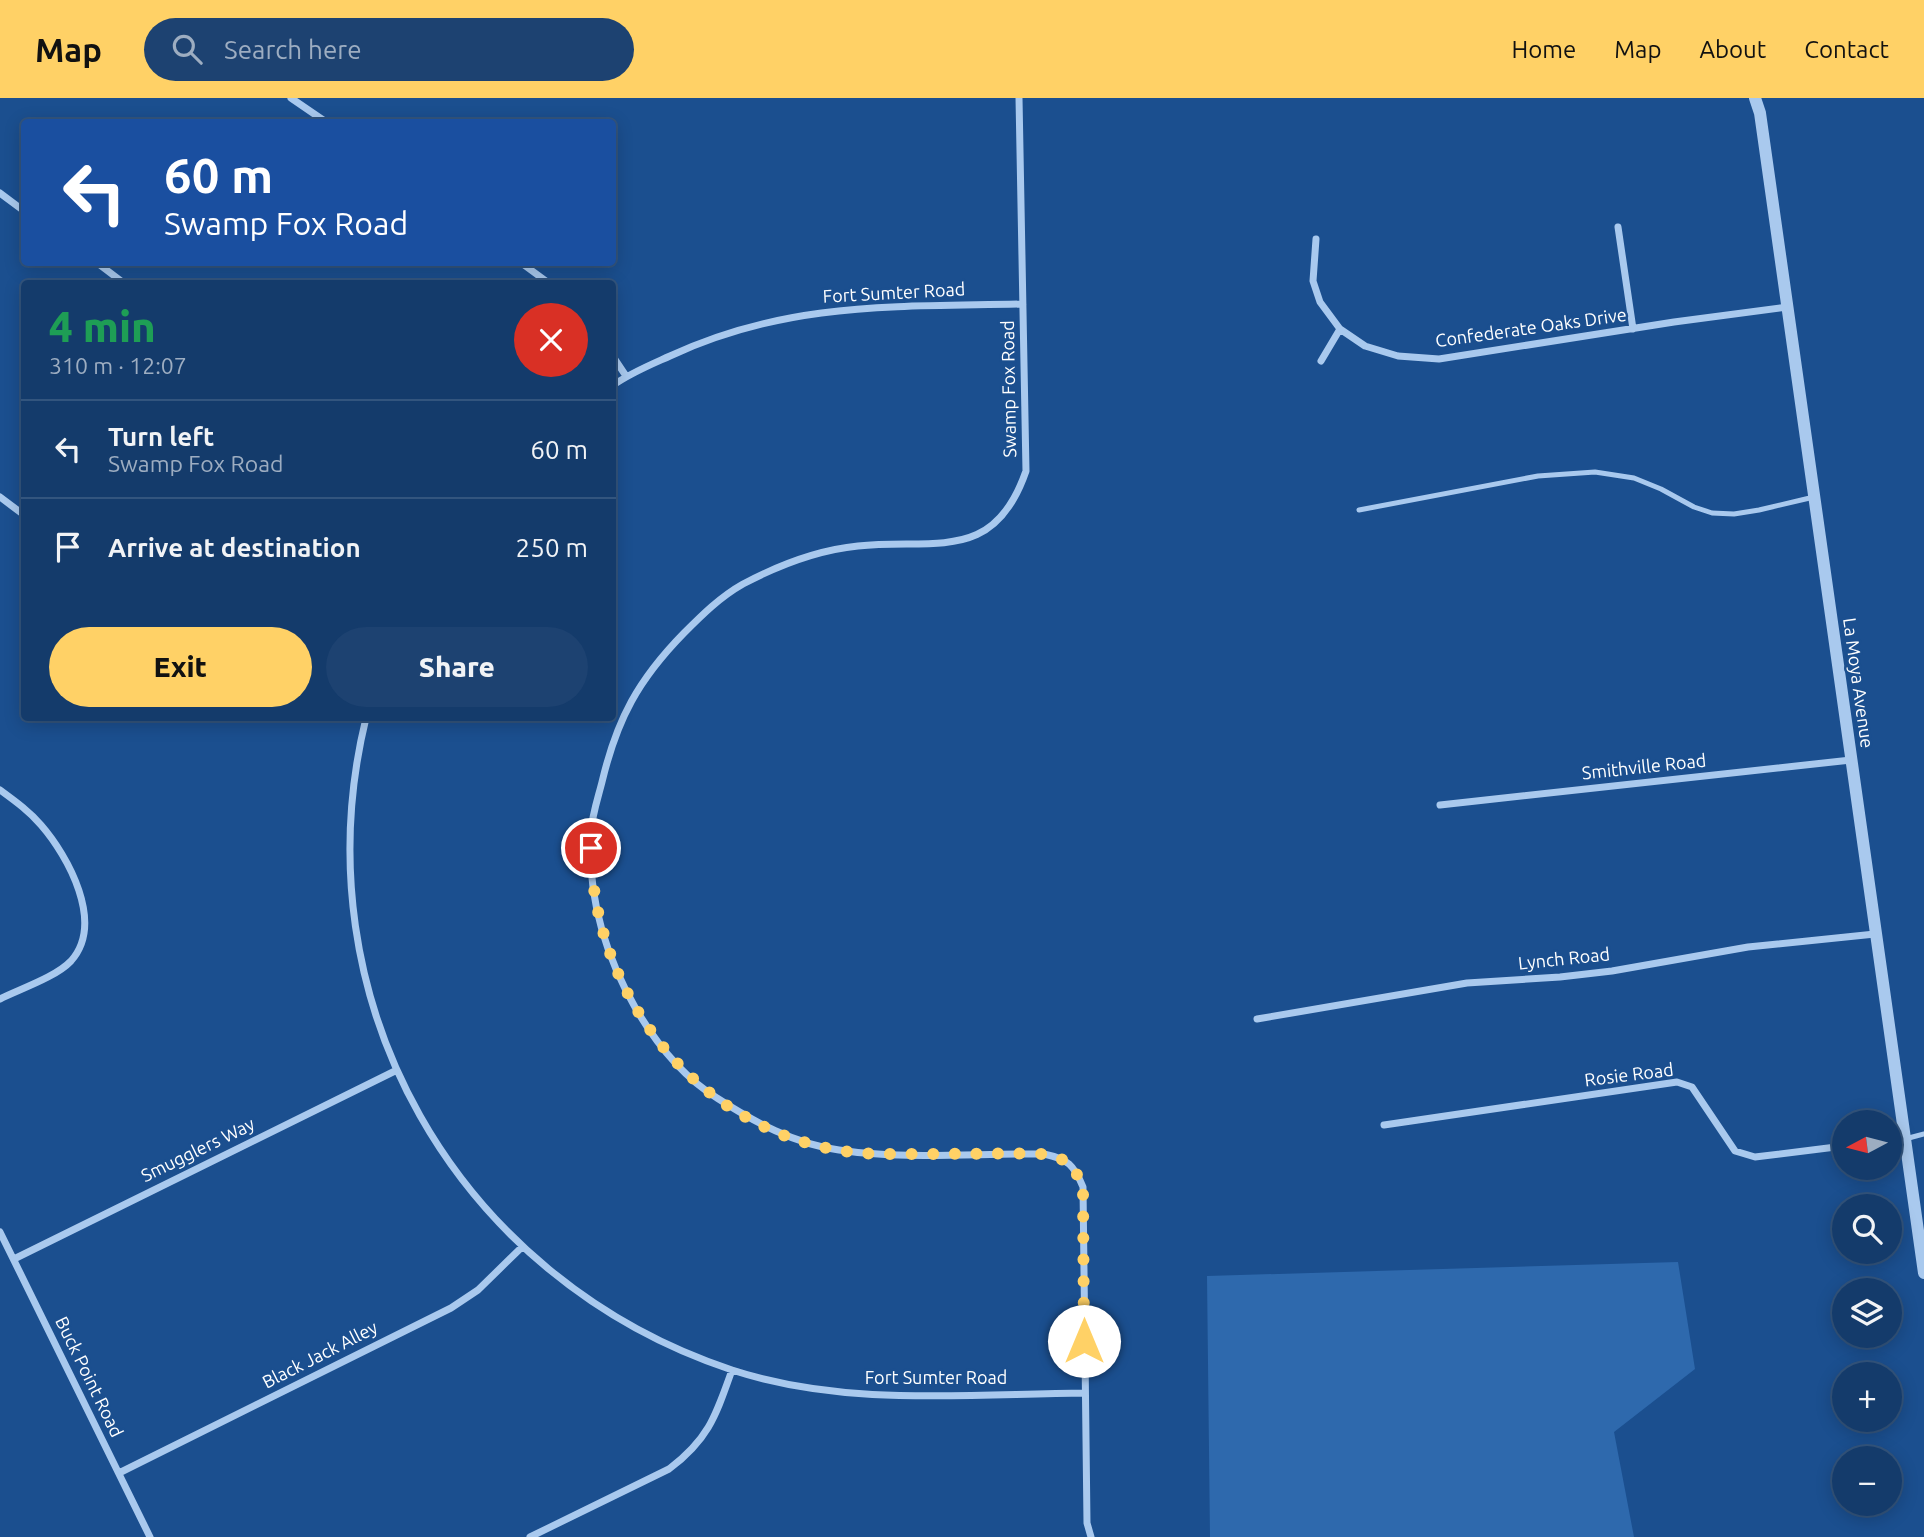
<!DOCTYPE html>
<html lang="en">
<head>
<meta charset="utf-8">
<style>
	:root { --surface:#143b6b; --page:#1d4271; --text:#f1f3f6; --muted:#9dadc1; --line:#33557e; --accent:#ffd166 }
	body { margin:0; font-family:Ubuntu,sans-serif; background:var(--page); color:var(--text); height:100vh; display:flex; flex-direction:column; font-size:26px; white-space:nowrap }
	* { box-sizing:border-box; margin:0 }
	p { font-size:23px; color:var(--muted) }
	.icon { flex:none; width:38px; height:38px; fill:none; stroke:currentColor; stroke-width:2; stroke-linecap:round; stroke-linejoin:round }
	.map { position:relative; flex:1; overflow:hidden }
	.side { position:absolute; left:21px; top:182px; width:595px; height:441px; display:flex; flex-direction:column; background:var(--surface); border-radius:7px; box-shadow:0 4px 18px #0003,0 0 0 2px var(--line) }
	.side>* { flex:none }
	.guide { position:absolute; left:21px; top:21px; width:595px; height:147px; border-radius:7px; box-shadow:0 4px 18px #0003,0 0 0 2px var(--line); background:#1a4fa0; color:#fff; overflow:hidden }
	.needle { width:46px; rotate:263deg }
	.buttons { position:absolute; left:1832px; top:1012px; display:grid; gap:14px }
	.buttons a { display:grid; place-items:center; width:70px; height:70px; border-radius:50%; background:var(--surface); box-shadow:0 4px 18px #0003,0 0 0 2px var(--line); font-size:35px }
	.pin { position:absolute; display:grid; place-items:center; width:60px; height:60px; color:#fff; margin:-30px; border:4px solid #fff; border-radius:50%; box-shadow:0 2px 7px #0007 }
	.me { position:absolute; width:77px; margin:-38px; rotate:0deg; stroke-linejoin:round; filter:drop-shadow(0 0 5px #0008) }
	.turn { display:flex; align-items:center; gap:24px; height:147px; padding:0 28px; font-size:32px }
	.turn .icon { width:91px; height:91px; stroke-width:2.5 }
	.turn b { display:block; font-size:49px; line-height:60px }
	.round { display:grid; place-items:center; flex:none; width:74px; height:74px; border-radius:37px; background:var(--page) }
	.overview { display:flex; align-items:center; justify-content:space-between; height:119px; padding:0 28px }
	h1 { font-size:42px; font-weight:800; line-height:52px; color:#1e9e55 }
	.button { display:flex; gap:14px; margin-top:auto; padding:14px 28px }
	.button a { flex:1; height:80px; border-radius:42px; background:var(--accent); color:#111; font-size:28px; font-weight:800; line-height:80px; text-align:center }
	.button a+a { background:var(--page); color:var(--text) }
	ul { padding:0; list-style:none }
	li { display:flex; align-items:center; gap:21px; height:98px; padding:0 28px; border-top:2px solid var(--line) }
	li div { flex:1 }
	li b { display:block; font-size:26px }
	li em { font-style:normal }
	header { display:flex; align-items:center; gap:42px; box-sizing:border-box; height:98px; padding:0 35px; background:var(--accent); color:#111 }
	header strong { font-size:33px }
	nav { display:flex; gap:38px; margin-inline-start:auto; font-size:24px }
	.search { width:490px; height:63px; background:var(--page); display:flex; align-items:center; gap:18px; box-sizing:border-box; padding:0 24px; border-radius:38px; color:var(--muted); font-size:26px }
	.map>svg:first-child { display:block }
</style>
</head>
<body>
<header>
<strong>Map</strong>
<div class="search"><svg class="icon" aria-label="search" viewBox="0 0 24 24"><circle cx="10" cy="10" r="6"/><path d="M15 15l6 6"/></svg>Search here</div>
<nav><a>Home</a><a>Map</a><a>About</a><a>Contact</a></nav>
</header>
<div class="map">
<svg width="1924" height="1439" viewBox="0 0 1924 1439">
	<rect width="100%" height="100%" fill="#1b4f8f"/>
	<path fill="#2e69ad" d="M 1678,1164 L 1695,1271 L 1614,1334 L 1634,1439 L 1210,1439 L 1207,1178 Z"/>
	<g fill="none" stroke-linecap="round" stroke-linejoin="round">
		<path stroke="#a9c9ee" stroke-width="5" d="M 1359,412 L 1538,378 L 1595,374 L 1634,380 L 1661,391 L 1694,409 L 1712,415 L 1734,416 L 1759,412 L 1814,399
			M 1905,1041 L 1924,1036"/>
		<path stroke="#a9c9ee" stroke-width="7" d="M 291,0 L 326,24
			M 1019,0 L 1026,373 C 994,466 935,440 858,448 C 818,452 777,468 743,486 C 720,499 702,517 684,535 C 638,582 617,621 602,684 C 598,700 592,717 591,734 C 587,797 605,857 636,911 C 656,945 683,979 717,1000 C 754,1024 795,1046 839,1052 C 903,1062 979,1055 1044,1056 C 1068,1061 1074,1067 1083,1089 L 1087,1425 L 1091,1439
			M 0,95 L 24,113
			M 1618,129 L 1633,231
			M 1316,141 L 1313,183 L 1320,204 L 1340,231 L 1365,248 L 1398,258 L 1439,261 L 1674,224 L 1787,209
			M 96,164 L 125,186
			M 520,164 L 550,186
			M 612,257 L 626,278
			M 1321,263 L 1340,231
			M 612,288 C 630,275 650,267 670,258 C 788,203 896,209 1023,206
			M 0,399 L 24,417
			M 366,620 C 297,902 457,1181 732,1272 C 845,1309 967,1296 1084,1295
			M 0,692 C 15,703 29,713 41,727 C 68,758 105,825 71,863 C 56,879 20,891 0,901
			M 1440,707 L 1851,662
			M 1257,921 L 1467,885 L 1560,879 L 1612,873 L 1748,849 L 1875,836
			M 1384,1027 L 1677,984 L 1692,989 L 1735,1053 L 1755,1059 L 1844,1048
			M 1890,1043 L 1905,1041
			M 0,1134 L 150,1439
			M 14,1161 L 397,972
			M 119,1375 L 451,1210 L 478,1192 L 522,1149
			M 530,1439 L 669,1371 C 709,1341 716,1317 732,1272"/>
		<path stroke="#a9c9ee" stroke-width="12" d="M 1755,0 L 1760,15 L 1924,1175"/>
	</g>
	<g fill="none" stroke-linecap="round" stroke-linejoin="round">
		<path stroke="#ffd166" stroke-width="12" stroke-dasharray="0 21.6" d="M 591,750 C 592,893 693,1028 838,1052 C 865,1057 894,1056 922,1056 C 963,1056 1003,1055 1044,1056 C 1068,1061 1074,1067 1083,1090 L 1084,1243"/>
	</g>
	<g text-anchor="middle" stroke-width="5" stroke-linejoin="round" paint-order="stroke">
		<g font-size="18" fill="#fff" stroke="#1b4f8f">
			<text transform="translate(894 195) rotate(-3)" y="6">Fort Sumter Road</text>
			<text transform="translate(1531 230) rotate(-8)" y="6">Confederate Oaks Drive</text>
			<text transform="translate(1009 291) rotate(-91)" y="6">Swamp Fox Road</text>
			<text transform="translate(1858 585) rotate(82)" y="6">La Moya Avenue</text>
			<text transform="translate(1644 669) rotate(-6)" y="6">Smithville Road</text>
			<text transform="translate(1564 861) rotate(-6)" y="6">Lynch Road</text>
			<text transform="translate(1629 977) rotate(-7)" y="6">Rosie Road</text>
			<text transform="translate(198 1052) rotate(-26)" y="6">Smugglers Way</text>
			<text transform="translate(320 1257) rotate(-27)" y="6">Black Jack Alley</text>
			<text transform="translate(89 1279) rotate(64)" y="6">Buck Point Road</text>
			<text x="936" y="1286">Fort Sumter Road</text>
		</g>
	</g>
</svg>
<div class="buttons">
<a><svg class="needle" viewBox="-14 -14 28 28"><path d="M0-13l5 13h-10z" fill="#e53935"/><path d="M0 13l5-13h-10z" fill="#9dadc1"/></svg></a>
<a><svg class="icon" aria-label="search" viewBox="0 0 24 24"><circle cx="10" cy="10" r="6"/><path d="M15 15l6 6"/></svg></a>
<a><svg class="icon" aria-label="layers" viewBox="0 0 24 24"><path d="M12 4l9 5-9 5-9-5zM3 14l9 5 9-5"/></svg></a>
<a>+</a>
<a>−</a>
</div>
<div class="pin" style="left:591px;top:750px;background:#d93025"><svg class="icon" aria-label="arrive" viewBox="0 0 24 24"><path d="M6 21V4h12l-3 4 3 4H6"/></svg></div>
<svg class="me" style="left:1084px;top:1243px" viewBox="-20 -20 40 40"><circle r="19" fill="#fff"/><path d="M0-13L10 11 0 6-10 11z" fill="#ffd166"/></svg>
<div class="guide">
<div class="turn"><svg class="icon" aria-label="left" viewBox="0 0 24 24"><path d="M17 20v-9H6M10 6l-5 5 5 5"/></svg><div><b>60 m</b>Swamp Fox Road</div></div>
</div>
<section class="side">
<div class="overview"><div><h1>4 min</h1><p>310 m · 12:07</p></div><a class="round" style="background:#d93025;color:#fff"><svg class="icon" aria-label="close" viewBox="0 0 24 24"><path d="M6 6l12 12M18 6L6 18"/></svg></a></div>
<ul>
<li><svg class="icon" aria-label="left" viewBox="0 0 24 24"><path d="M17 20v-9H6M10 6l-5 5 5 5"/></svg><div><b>Turn left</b><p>Swamp Fox Road</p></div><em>60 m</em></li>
<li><svg class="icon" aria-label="arrive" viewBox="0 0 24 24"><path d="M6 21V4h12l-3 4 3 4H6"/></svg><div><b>Arrive at destination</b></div><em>250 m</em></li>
</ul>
<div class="button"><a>Exit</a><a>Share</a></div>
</section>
</div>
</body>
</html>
